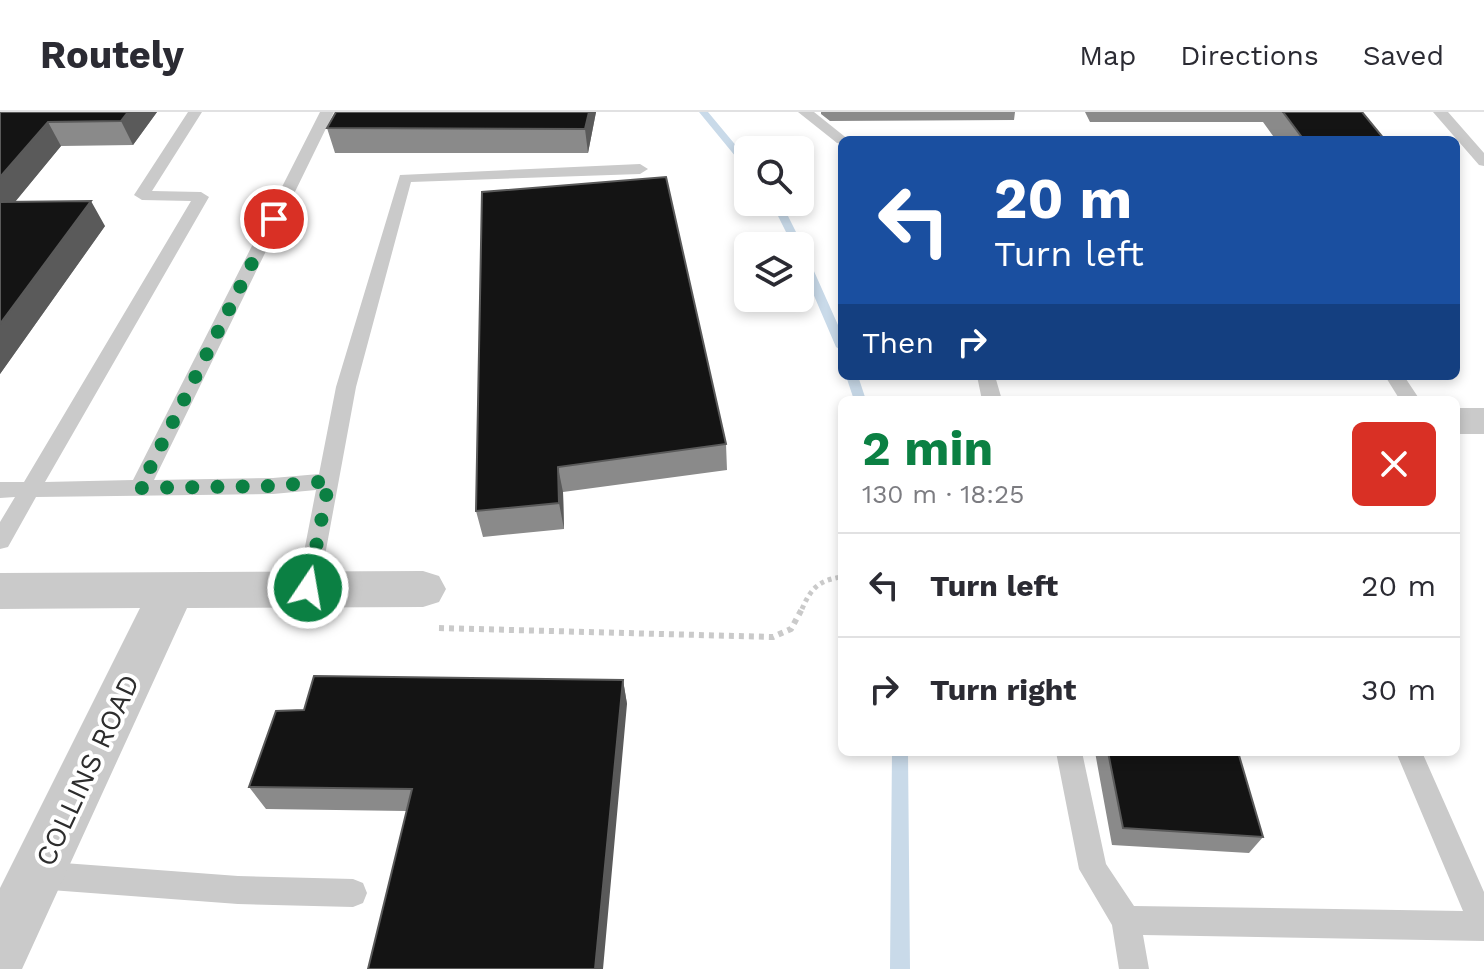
<!DOCTYPE html>
<html lang="en">
<head>
<meta charset="utf-8">
<style>
	:root { --surface:#fff; --page:#f7f7f7; --text:#2b2b33; --muted:#7c7c81; --line:#e1e1e2; --accent:#0b8043 }
	body { margin:0; font-family:"Work Sans",sans-serif; background:var(--page); color:var(--text); height:100vh; display:flex; flex-direction:column; font-size:30px; white-space:nowrap }
	* { box-sizing:border-box; margin:0 }
	p { font-size:26px; color:var(--muted) }
	.icon { flex:none; width:44px; height:44px; fill:none; stroke:currentColor; stroke-width:2; stroke-linecap:round; stroke-linejoin:round }
	.map { position:relative; flex:1; overflow:hidden }
	.side { position:absolute; left:838px; top:284px; width:622px; height:360px; display:flex; flex-direction:column; background:var(--surface); border-radius:12px; box-shadow:0 4px 12px #0003 }
	.side>* { flex:none }
	.banner { position:absolute; left:838px; top:24px; width:622px; height:244px; border-radius:12px; box-shadow:0 4px 12px #0003; background:#1a4fa0; color:#fff; overflow:hidden }
	.buttons { position:absolute; left:734px; top:24px; display:grid; gap:16px }
	.buttons a { display:grid; place-items:center; width:80px; height:80px; border-radius:12px; background:var(--surface); box-shadow:0 4px 12px #0003; font-size:40px }
	.pin { position:absolute; display:grid; place-items:center; width:68px; height:68px; color:#fff; margin:-34px; border:4px solid #fff; border-radius:50%; box-shadow:0 2px 8px #0007 }
	.me { position:absolute; width:88px; margin:-44px; rotate:12deg; stroke-linejoin:round; filter:drop-shadow(0 0 6px #0008) }
	.turn { display:flex; align-items:center; gap:28px; height:168px; padding:0 24px; font-size:36px }
	.turn .icon { width:104px; height:104px; stroke-width:2.5 }
	.turn b { display:block; font-size:56px; line-height:68px }
	.then { display:flex; align-items:center; height:76px; padding:0 24px; background:#0003; gap:16px; font-size:30px }
	.round { display:grid; place-items:center; flex:none; width:84px; height:84px; border-radius:12px; background:var(--page) }
	.summary { display:flex; align-items:center; justify-content:space-between; height:136px; padding:0 24px }
	h1 { font-size:48px; font-weight:700; line-height:60px; color:var(--accent) }
	ul { padding:0; list-style:none }
	li { display:flex; align-items:center; gap:24px; height:104px; padding:0 24px; border-top:2px solid var(--line) }
	li div { flex:1 }
	li b { display:block; font-size:30px }
	li em { font-style:normal }
	header { display:flex; align-items:center; gap:48px; box-sizing:border-box; height:112px; padding:0 40px; background:var(--surface); border-bottom:2px solid var(--line) }
	header strong { font-size:38px }
	nav { display:flex; gap:44px; margin-inline-start:auto; font-size:28px }
	.map>svg:first-child { display:block }
</style>
</head>
<body>
<header>
<strong>Routely</strong>
<nav><a>Map</a><a>Directions</a><a>Saved</a></nav>
</header>
<div class="map">
<svg width="1484" height="857" viewBox="0 0 1484 857">
	<rect width="100%" height="100%" fill="#fff"/>
	<g fill="none" stroke-linecap="round" stroke-linejoin="round">
		<path fill="#c9dae9" fill-rule="evenodd" d="M 699,0 L 708,0 L 748,48 L 748,57 L 745,56 Z
			M 771,90 L 781,90 L 803,134 L 802,136 L 805,139 L 842,222 L 842,239 L 836,235 L 800,151 L 800,134 L 793,134 Z
			M 846,264 L 858,264 L 866,288 L 854,288 Z
			M 892,640 L 908,640 L 910,857 L 890,857 Z"/>
		<path stroke="#cacaca" stroke-width="5" stroke-dasharray="4 4" stroke-linecap="butt" d="M 802,497 C 811,476 819,468 842,465"/>
		<path stroke="#cacaca" stroke-width="6" stroke-dasharray="5 5" stroke-linecap="butt" d="M 439,516 L 773,525 L 791,517 L 803,495"/>
		<path fill="#cacaca" fill-rule="evenodd" d="M 188,0 L 202,0 L 152,79 L 201,80 L 209,85 L 45,370 L 133,368 L 320,0 L 334,0 L 154,368 L 273,366 L 319,362 L 336,275 L 400,63 L 640,52 L 648,57 L 640,62 L 411,70 L 356,275 L 319,476 L 316,482 L 308,485 L 300,482 L 297,476 L 316,378 L 273,382 L 36,385 L 8,435 L 0,437 L 0,410 L 15,385 L 0,386 L 0,370 L 24,370 L 191,89 L 142,88 L 134,83 Z
			M 798,0 L 814,0 L 849,28 L 842,28 L 842,32 L 837,31 Z
			M 1433,0 L 1448,0 L 1484,41 L 1484,54 L 1479,53 Z
			M 1083,24 L 1191,24 L 1198,28 L 1076,28 Z
			M 977,264 L 995,264 L 1002,288 L 982,288 Z
			M 1385,264 L 1404,264 L 1420,288 L 1400,288 Z
			M 1056,640 L 1082,640 L 1106,752 L 1134,794 L 1463,799 L 1396,640 L 1422,640 L 1484,780 L 1484,829 L 1143,823 L 1149,857 L 1119,857 L 1112,813 L 1079,757 Z
			M 37,749 L 238,764 L 353,767 L 363,771 L 367,781 L 363,791 L 353,795 L 238,792 L 37,777 L 27,773 L 23,763 L 27,753 Z"/>
		<path fill="#cacaca" fill-rule="evenodd" d="M 1456,296 L 1484,296 L 1484,322 L 1456,322 Z
			M 423,459 L 439,464 L 446,477 L 439,490 L 423,495 L 187,496 L 22,857 L 0,857 L 0,776 L 140,496 L 0,497 L 0,461 Z"/>
	</g>
	<path fill="#8a8a8a" d="M 0,0 L 157,0 L 133,33 L 61,34 L 15,90 L 105,114 L 0,262 Z
		M 336,0 L 596,0 L 588,41 L 335,41 L 327,16 Z
		M 821,0 L 1015,0 L 1014,8 L 830,9 L 821,2 Z
		M 1085,0 L 1362,0 L 1385,28 L 1276,28 L 1263,10 L 1090,10 Z
		M 482,80 L 726,332 L 727,358 L 563,380 L 564,417 L 483,425 L 476,399 Z
		M 623,568 L 627,592 L 406,699 L 266,697 L 249,675 L 304,598 Z
		M 1095,640 L 1238,640 L 1263,725 L 1249,741 L 1112,733 Z"/>
	<path fill="#5a5a5a" d="M 128,0 L 157,0 L 133,33 L 121,9 Z
		M 589,0 L 596,0 L 588,41 L 585,17 Z
		M 48,10 L 61,34 L 0,108 L 0,65 Z
		M 91,89 L 105,114 L 0,262 L 0,212 Z
		M 558,355 L 563,380 L 564,417 L 559,391 Z
		M 623,568 L 627,592 L 603,857 L 595,857 Z"/>
	<path fill="#141414" stroke="#5a5a5a" stroke-width="2" d="M 0,0 L 128,0 L 121,9 L 48,10 L 0,65 Z
		M 336,0 L 589,0 L 585,17 L 327,16 Z
		M 1283,0 L 1362,0 L 1385,28 L 1304,28 Z
		M 666,65 L 726,332 L 558,355 L 559,391 L 476,399 L 482,80 Z
		M 91,89 L 0,212 L 0,90 Z
		M 314,564 L 623,568 L 595,857 L 368,857 L 412,677 L 249,675 L 276,599 L 304,598 Z
		M 1108,640 L 1238,640 L 1263,725 L 1123,716 Z"/>
	<g fill="none" stroke-linecap="round" stroke-linejoin="round">
		<path stroke="#0b8043" stroke-width="14" stroke-dasharray="0 25.2" d="M 274,107 L 140,376 L 273,374 L 329,369 L 308,476"/>
	</g>
	<g text-anchor="middle" stroke-width="8" stroke-linejoin="round" paint-order="stroke">
		<g font-size="28" fill="#2d2d2d" stroke="#fff">
			<text transform="translate(87 658) rotate(-65)" y="10">COLLINS ROAD</text>
		</g>
	</g>
</svg>
<div class="buttons">
<a><svg class="icon" aria-label="search" viewBox="0 0 24 24"><circle cx="10" cy="10" r="6"/><path d="M15 15l6 6"/></svg></a>
<a><svg class="icon" aria-label="layers" viewBox="0 0 24 24"><path d="M12 4l9 5-9 5-9-5zM3 14l9 5 9-5"/></svg></a>
</div>
<div class="pin" style="left:274px;top:107px;background:#d93025"><svg class="icon" aria-label="arrive" viewBox="0 0 24 24"><path d="M6 21V4h12l-3 4 3 4H6"/></svg></div>
<svg class="me" style="left:308px;top:476px" viewBox="-20 -20 40 40"><circle r="17" fill="#0b8043" stroke="#fff" stroke-width="3"/><path d="M0-11L8 9 0 5-8 9z" fill="#fff"/></svg>
<div class="banner">
<div class="turn"><svg class="icon" aria-label="left" viewBox="0 0 24 24"><path d="M17 20v-9H6M10 6l-5 5 5 5"/></svg><div><b>20 m</b>Turn left</div></div>
<div class="then">Then<svg class="icon" aria-label="right" viewBox="0 0 24 24"><path d="M7 20v-9h11M14 6l5 5-5 5"/></svg></div>
</div>
<section class="side">
<div class="summary"><div><h1>2 min</h1><p>130 m · 18:25</p></div><a class="round" style="background:#d93025;color:#fff"><svg class="icon" aria-label="close" viewBox="0 0 24 24"><path d="M6 6l12 12M18 6L6 18"/></svg></a></div>
<ul>
<li><svg class="icon" aria-label="left" viewBox="0 0 24 24"><path d="M17 20v-9H6M10 6l-5 5 5 5"/></svg><div><b>Turn left</b></div><em>20 m</em></li>
<li><svg class="icon" aria-label="right" viewBox="0 0 24 24"><path d="M7 20v-9h11M14 6l5 5-5 5"/></svg><div><b>Turn right</b></div><em>30 m</em></li>
</ul>
</section>
</div>
</body>
</html>
